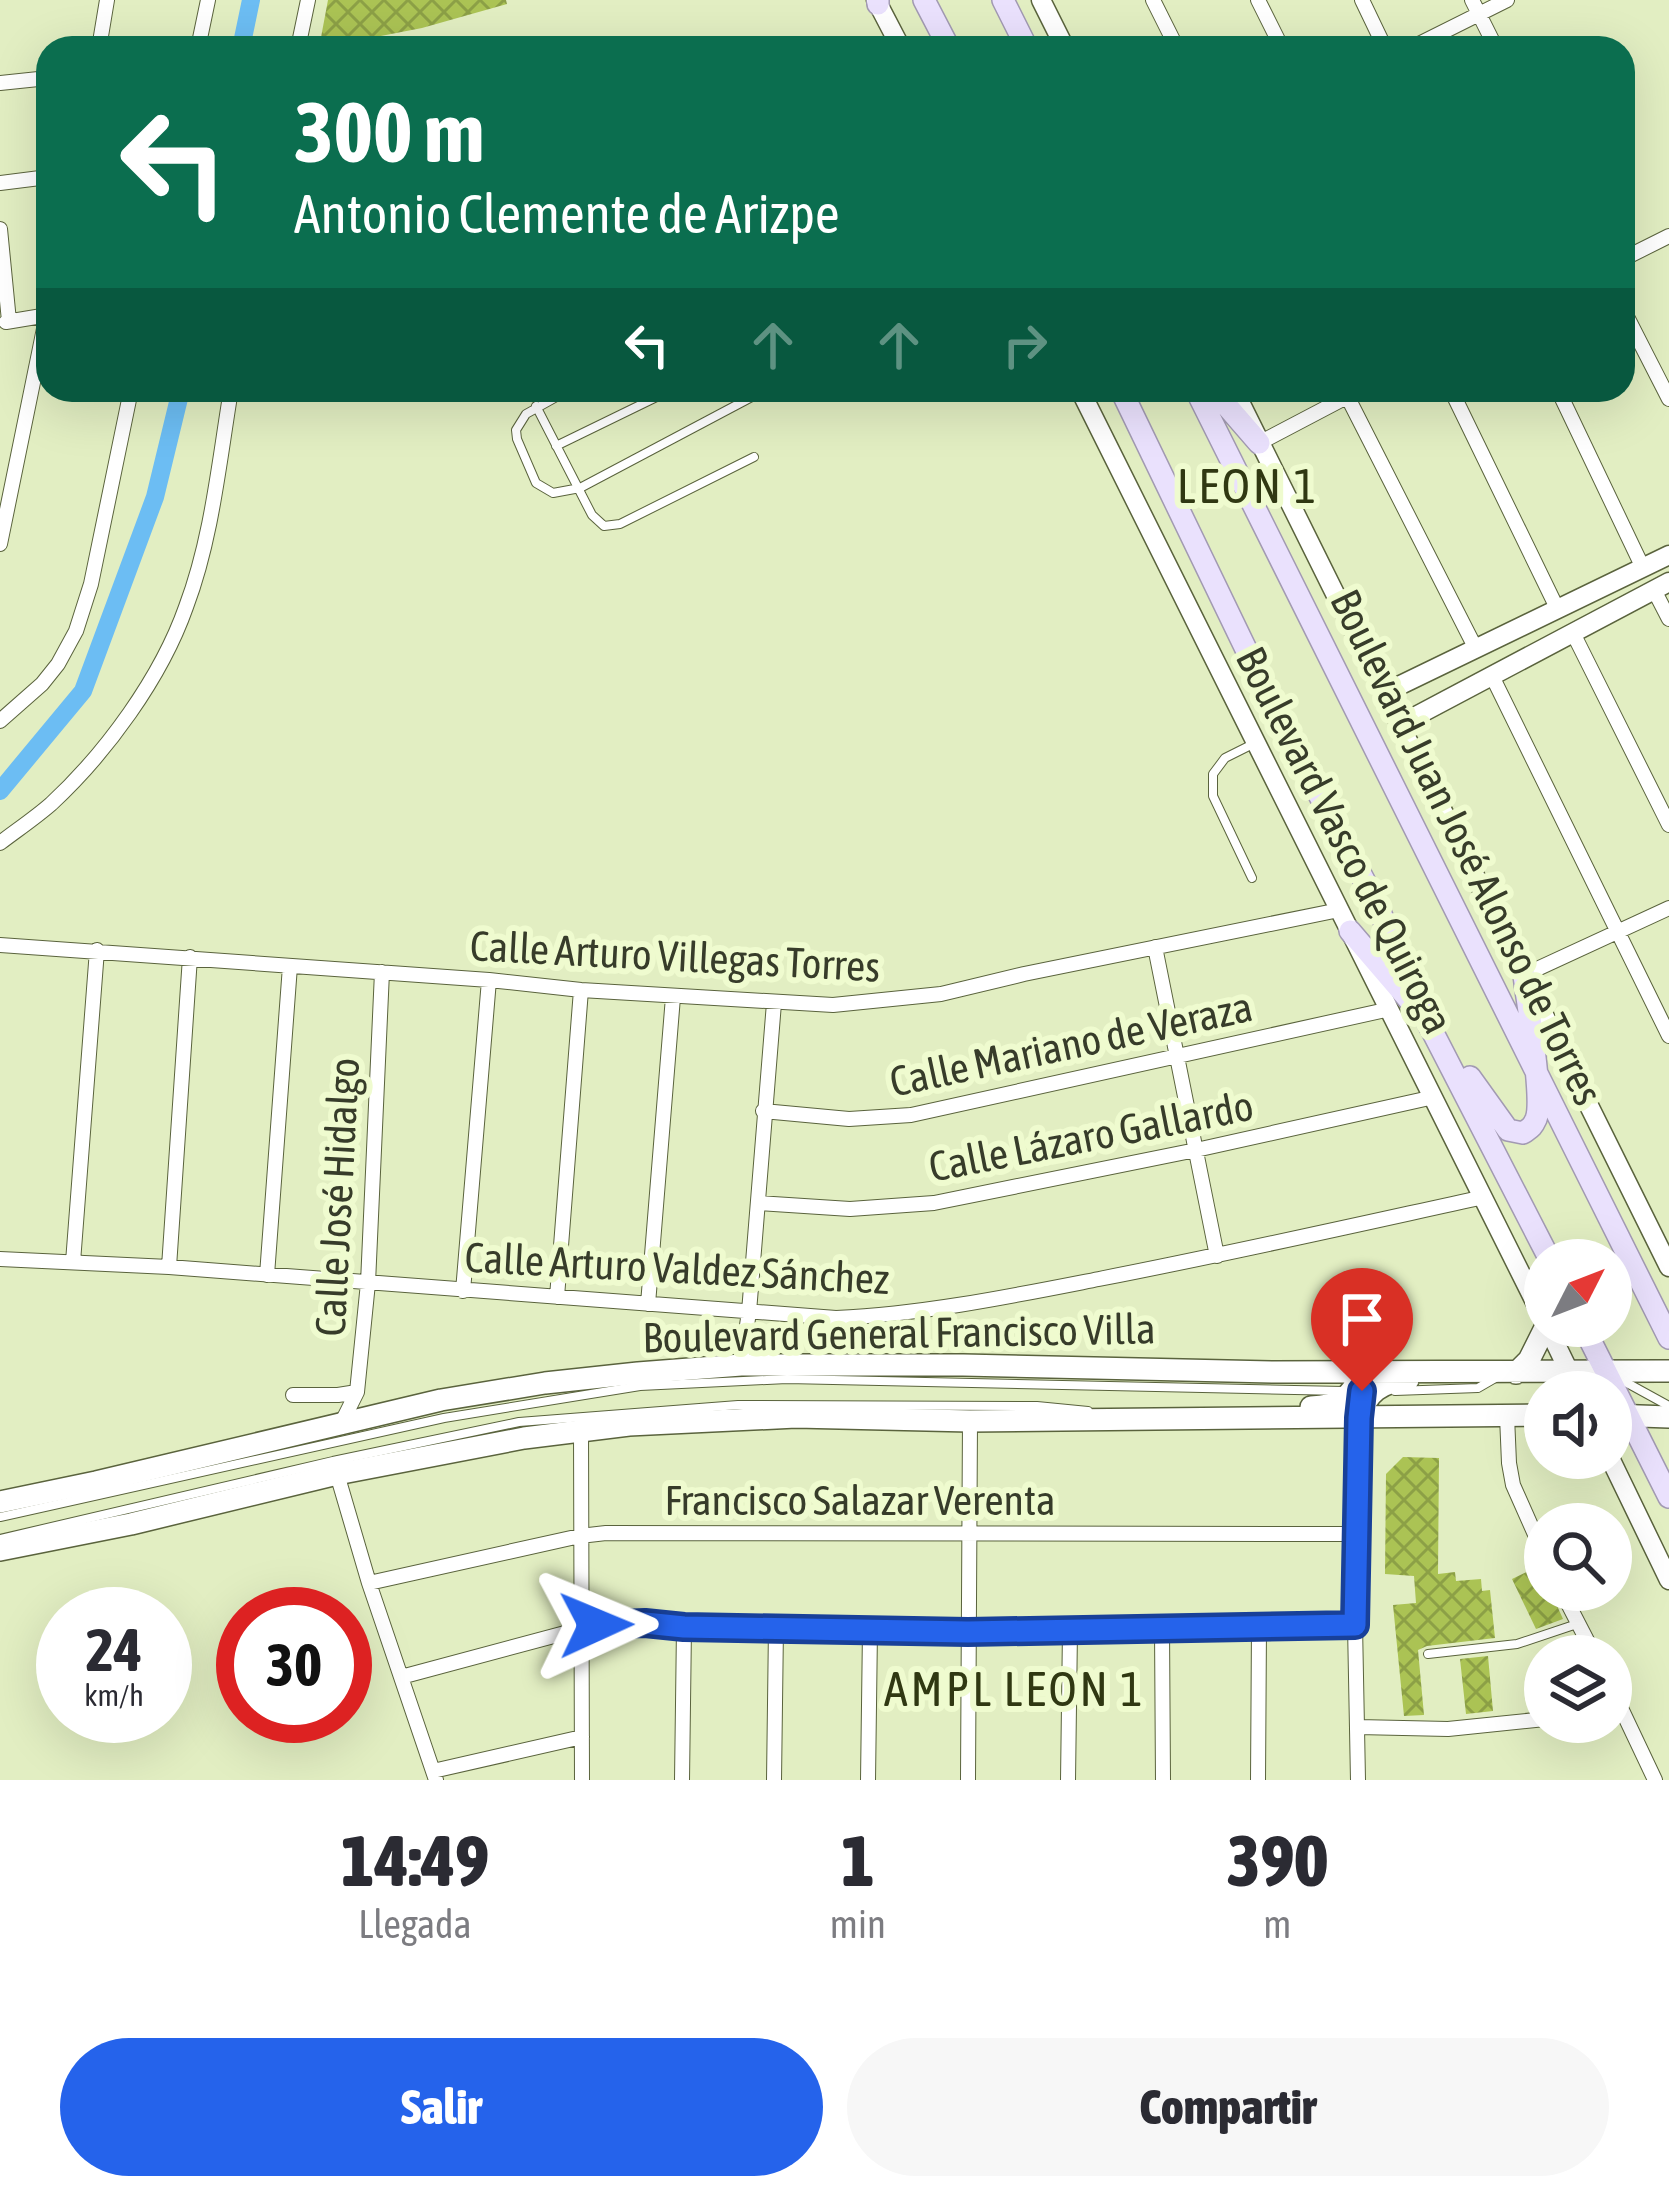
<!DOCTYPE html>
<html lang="es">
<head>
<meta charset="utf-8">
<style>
	:root { --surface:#fff; --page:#f7f7f7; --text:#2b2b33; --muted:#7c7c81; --accent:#2563eb }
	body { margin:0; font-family:"Asap Condensed",sans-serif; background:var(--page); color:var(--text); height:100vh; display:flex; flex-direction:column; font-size:45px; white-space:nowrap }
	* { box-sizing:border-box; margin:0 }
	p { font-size:39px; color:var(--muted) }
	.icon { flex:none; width:66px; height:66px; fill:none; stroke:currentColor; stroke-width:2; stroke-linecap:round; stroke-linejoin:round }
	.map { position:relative; height:1780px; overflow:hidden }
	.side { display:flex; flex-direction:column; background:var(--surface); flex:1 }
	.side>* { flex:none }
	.banner { position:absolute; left:36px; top:36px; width:1599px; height:366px; border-radius:36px; box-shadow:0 12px 48px #0002; background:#0b6e4f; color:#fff; overflow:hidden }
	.needle { width:78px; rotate:48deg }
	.controls { position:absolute; left:1524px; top:1239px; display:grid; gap:24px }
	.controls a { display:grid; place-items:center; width:108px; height:108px; border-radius:50%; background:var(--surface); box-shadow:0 12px 48px #0002; font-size:60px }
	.speed { position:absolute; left:36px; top:1587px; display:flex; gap:24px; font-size:60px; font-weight:700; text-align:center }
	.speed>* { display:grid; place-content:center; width:156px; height:156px; border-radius:50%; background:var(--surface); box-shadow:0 12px 48px #0002; line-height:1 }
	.speed small { font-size:30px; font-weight:400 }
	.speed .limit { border:18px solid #d22; background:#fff; color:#111 }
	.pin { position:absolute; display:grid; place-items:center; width:102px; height:102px; color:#fff; margin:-123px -51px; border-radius:50% 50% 50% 0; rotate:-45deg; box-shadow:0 0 12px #0007 }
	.pin .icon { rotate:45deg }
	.me { position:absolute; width:132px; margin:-66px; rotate:89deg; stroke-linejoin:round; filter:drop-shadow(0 0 9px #0008) }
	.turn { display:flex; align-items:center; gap:42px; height:252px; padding:0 60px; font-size:54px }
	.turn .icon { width:156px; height:156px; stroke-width:2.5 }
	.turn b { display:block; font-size:84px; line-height:102px }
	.lanes { display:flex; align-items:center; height:114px; padding:0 60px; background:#0003; justify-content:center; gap:60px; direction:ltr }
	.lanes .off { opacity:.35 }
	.eta { display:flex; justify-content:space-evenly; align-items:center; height:204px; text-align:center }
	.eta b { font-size:72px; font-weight:800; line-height:84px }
	.primary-button { display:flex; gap:24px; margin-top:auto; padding:24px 60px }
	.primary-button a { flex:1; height:138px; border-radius:72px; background:var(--accent); color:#fff; font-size:48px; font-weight:800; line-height:138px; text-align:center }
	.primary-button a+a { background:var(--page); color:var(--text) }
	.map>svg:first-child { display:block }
</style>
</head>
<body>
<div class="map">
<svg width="1669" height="1780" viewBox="0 0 1669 1780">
	<defs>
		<pattern id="building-cross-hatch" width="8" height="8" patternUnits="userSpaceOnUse" patternTransform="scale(3)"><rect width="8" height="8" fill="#abc354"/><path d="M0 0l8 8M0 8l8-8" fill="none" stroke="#8ca046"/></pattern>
	</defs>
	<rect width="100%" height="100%" fill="#e2eec2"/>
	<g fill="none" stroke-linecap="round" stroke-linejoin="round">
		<path stroke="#6cbdf3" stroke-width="18" d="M 241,48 L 251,0
			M 0,791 L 83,691 L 155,497 L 181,390"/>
	</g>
	<path fill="url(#building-cross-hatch)" d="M 328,0 L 506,0 L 507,4 L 422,28 L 319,48 Z
		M 1403,1457 L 1439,1458 L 1438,1574 L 1455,1572 L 1456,1581 L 1481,1579 L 1482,1591 L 1490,1590 L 1495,1638 L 1427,1646 L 1418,1650 L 1424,1715 L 1404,1716 L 1393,1605 L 1416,1603 L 1414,1576 L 1385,1574 L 1386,1474 Z
		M 1539,1566 L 1545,1576 L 1545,1590 L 1550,1590 L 1563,1619 L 1536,1629 L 1512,1579 Z
		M 1488,1656 L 1493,1711 L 1466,1714 L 1460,1659 Z"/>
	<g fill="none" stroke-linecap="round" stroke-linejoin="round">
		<g stroke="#5a633d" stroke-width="10">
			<path id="service" d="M 569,390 L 526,414 L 516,430 L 517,439 L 536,483 L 553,493 L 580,488 L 765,390
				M 536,406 L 592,515 L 604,526 L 620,524 L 754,457
				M 556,446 L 671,390
				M 1252,878 L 1213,796 L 1213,774 L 1225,758 L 1253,744
				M 1618,1378 L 1669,1406
				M 1395,1391 L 1478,1388 L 1497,1377
				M 0,1517 L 444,1418 L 640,1386 L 787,1379 L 1344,1391
				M 0,1539 L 333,1461 L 519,1422 L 738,1405 L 1037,1406 L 1088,1411
				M 1428,1654 L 1517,1644 L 1577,1624"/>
		</g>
		<g stroke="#5a633d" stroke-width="16">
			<path id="minor" d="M 1153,0 L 1177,48
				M 1258,0 L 1282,48
				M 1362,0 L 1385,48
				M 1472,0 L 1496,48
				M 99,48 L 107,0
				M 198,48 L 208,0
				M 298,48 L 308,0
				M 1411,48 L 1507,0
				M 0,83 L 48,78
				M 0,183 L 48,177
				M 0,229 L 9,321
				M 1623,259 L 1669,236
				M 1623,309 L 1669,399
				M 6,322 L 48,315
				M 1344,390 L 1476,649
				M 1451,390 L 1557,608
				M 1558,390 L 1643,568
				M 1259,443 L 1360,390
				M 0,544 L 48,309
				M 1654,590 L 1669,619
				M 1573,633 L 1669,825
				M 1492,676 L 1669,1036
				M 0,721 L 42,684 L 58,664 L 76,631 L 91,584 L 131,390
				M 0,843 C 17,830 35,818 51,804 C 106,753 161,678 186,607 C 212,538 219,462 231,390
				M 0,945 L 489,980 L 581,990 L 833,1005 L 941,994 L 1024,974 L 1339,910
				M 1155,947 L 1217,1256
				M 1524,975 L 1669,908
				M 763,1111 L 849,1119 L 911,1115 L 1390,1009
				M 758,1203 L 850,1209 L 934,1203 L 1196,1150 L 1434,1097
				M 0,1259 L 169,1267 L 836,1318 C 925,1314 1012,1296 1099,1279 C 1228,1254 1356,1225 1484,1197
				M 73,1262 L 97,950
				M 169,1267 L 190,957
				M 267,1275 L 290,966
				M 463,1291 L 489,980
				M 557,1297 L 581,990
				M 648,1304 L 673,997
				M 741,1365 L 749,1312 L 774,1003
				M 293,1395 L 338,1395 L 357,1392
				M 1507,1416 L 1509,1463 L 1513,1485 L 1545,1557
				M 342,1422 L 357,1392 L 368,1283 L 382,972
				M 581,1430 L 582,1780
				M 337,1474 L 369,1583 L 436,1780
				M 369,1583 L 580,1536 L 606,1533 L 1356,1534
				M 1561,1590 L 1595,1656
				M 1162,1628 L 1163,1780
				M 401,1677 L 595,1625 L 616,1624 L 968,1632 L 1355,1625
				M 1611,1687 L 1655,1780
				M 1358,1727 L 1448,1729 L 1545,1719
				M 433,1771 L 582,1737
				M 682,1780 L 684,1627
				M 774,1780 L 776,1627
				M 868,1780 L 870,1630
				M 968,1780 L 970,1421
				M 1068,1780 L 1070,1630
				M 1258,1780 L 1259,1627
				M 1358,1780 L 1355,1625 L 1359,1412"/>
		</g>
		<g stroke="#5a633d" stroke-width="21">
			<path id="tertiary" d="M 876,0 L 901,48
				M 1041,0 L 1065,48
				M 1080,390 L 1545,1322
				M 1234,390 L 1669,1267
				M 1384,693 L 1669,555
				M 1399,725 L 1669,582
				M 1547,1326 L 1579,1392
				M 1610,1458 L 1669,1580"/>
		</g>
		<g stroke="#5a633d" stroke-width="24">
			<path id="secondary" d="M 1516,1373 L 1529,1360 L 1546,1326
				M 1311,1407 C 1345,1405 1347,1398 1365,1371
				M 1611,1415 L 1669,1417
				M 1359,1418 C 1366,1393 1382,1381 1408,1380
				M 0,1502 L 96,1482 L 441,1400 L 545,1383 L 638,1373 L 741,1365 L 963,1365 L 1273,1372 L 1669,1371
				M 0,1550 L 131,1524 L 337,1474 L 524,1438 L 629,1425 L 796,1417 L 970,1421 L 1545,1415"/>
		</g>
		<g stroke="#a29ab2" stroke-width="24">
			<path id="primary" d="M 878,0 L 878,4
				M 924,0 L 949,48
				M 1003,0 L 1027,48
				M 1121,390 L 1283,726 L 1377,905 L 1427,1021 L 1550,1260
				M 1196,390 L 1669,1338
				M 1213,390 L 1259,443
				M 1350,931 L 1410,1001
				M 1470,1077 L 1508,1130 L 1523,1133 C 1530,1128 1532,1128 1536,1119 C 1544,1099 1527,1002 1524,975
				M 1583,1326 L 1669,1497"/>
		</g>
		<use href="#service" stroke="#fff" stroke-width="8"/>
		<use href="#minor" stroke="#fff" stroke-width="14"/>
		<use href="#tertiary" stroke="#fff" stroke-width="18"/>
		<use href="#secondary" stroke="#fff" stroke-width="21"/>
		<use href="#primary" stroke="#eae1fd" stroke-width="21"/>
	</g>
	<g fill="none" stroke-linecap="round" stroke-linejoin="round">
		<g stroke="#184099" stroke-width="30">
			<path id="route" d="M 596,1625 L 645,1623 L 684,1627 L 968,1632 L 1355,1625 L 1359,1418 L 1362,1391"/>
		</g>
		<use href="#route" stroke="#2563eb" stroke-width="21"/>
	</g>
	<g text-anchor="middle" stroke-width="12" stroke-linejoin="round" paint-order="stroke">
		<g font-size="42" fill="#373c2a" stroke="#effbcf">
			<text transform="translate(1345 840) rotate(63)" y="15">Boulevard Vasco de Quiroga</text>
			<text transform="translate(1467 847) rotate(64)" y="15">Boulevard Juan José Alonso de Torres</text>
			<text transform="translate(675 956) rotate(3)" y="15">Calle Arturo Villegas Torres</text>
			<text transform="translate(1071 1044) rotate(-12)" y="15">Calle Mariano de Veraza</text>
			<text transform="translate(1091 1136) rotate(-11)" y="15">Calle Lázaro Gallardo</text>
			<text transform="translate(337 1197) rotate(-87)" y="15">Calle José Hidalgo</text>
			<text transform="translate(677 1268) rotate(3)" y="15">Calle Arturo Valdez Sánchez</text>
			<text transform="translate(899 1333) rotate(-1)" y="15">Boulevard General Francisco Villa</text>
			<text x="860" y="1515">Francisco Salazar Verenta</text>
		</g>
		<g font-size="48" letter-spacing="3" fill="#303812" stroke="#effbcf">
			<text x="1248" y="503">LEON 1</text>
			<text x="1015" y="1706">AMPL LEON 1</text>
		</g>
	</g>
</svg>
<div class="controls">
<a><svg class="needle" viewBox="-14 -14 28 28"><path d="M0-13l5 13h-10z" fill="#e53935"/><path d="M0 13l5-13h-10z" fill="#7c7c81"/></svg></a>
<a><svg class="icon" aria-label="sound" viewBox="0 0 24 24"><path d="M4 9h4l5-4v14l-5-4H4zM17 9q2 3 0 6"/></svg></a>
<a><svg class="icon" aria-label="search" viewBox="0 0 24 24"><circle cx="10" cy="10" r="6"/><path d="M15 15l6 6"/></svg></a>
<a><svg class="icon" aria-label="layers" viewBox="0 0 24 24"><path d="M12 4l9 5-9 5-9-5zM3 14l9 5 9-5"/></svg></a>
</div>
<div class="speed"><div>24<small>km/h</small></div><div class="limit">30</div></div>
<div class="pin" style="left:1362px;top:1391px;background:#d93025"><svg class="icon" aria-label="arrive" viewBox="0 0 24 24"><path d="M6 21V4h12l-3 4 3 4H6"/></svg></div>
<svg class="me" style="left:596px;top:1625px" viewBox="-20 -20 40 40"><path d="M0-17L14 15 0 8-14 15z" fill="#2563eb" stroke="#fff" stroke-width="4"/></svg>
<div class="banner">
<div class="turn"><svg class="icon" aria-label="left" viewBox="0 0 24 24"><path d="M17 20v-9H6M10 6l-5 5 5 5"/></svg><div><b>300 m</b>Antonio Clemente de Arizpe</div></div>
<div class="lanes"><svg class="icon" aria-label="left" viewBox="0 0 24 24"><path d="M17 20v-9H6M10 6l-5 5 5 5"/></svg><svg class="icon off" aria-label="ahead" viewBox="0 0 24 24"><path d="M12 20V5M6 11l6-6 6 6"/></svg><svg class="icon off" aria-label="ahead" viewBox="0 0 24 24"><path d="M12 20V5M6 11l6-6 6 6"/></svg><svg class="icon off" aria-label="right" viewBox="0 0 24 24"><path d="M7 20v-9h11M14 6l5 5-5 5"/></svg></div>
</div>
</div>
<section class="side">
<div class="eta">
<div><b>14:49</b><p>Llegada</p></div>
<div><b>1</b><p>min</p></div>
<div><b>390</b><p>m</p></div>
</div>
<div class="primary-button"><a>Salir</a><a>Compartir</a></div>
</section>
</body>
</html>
